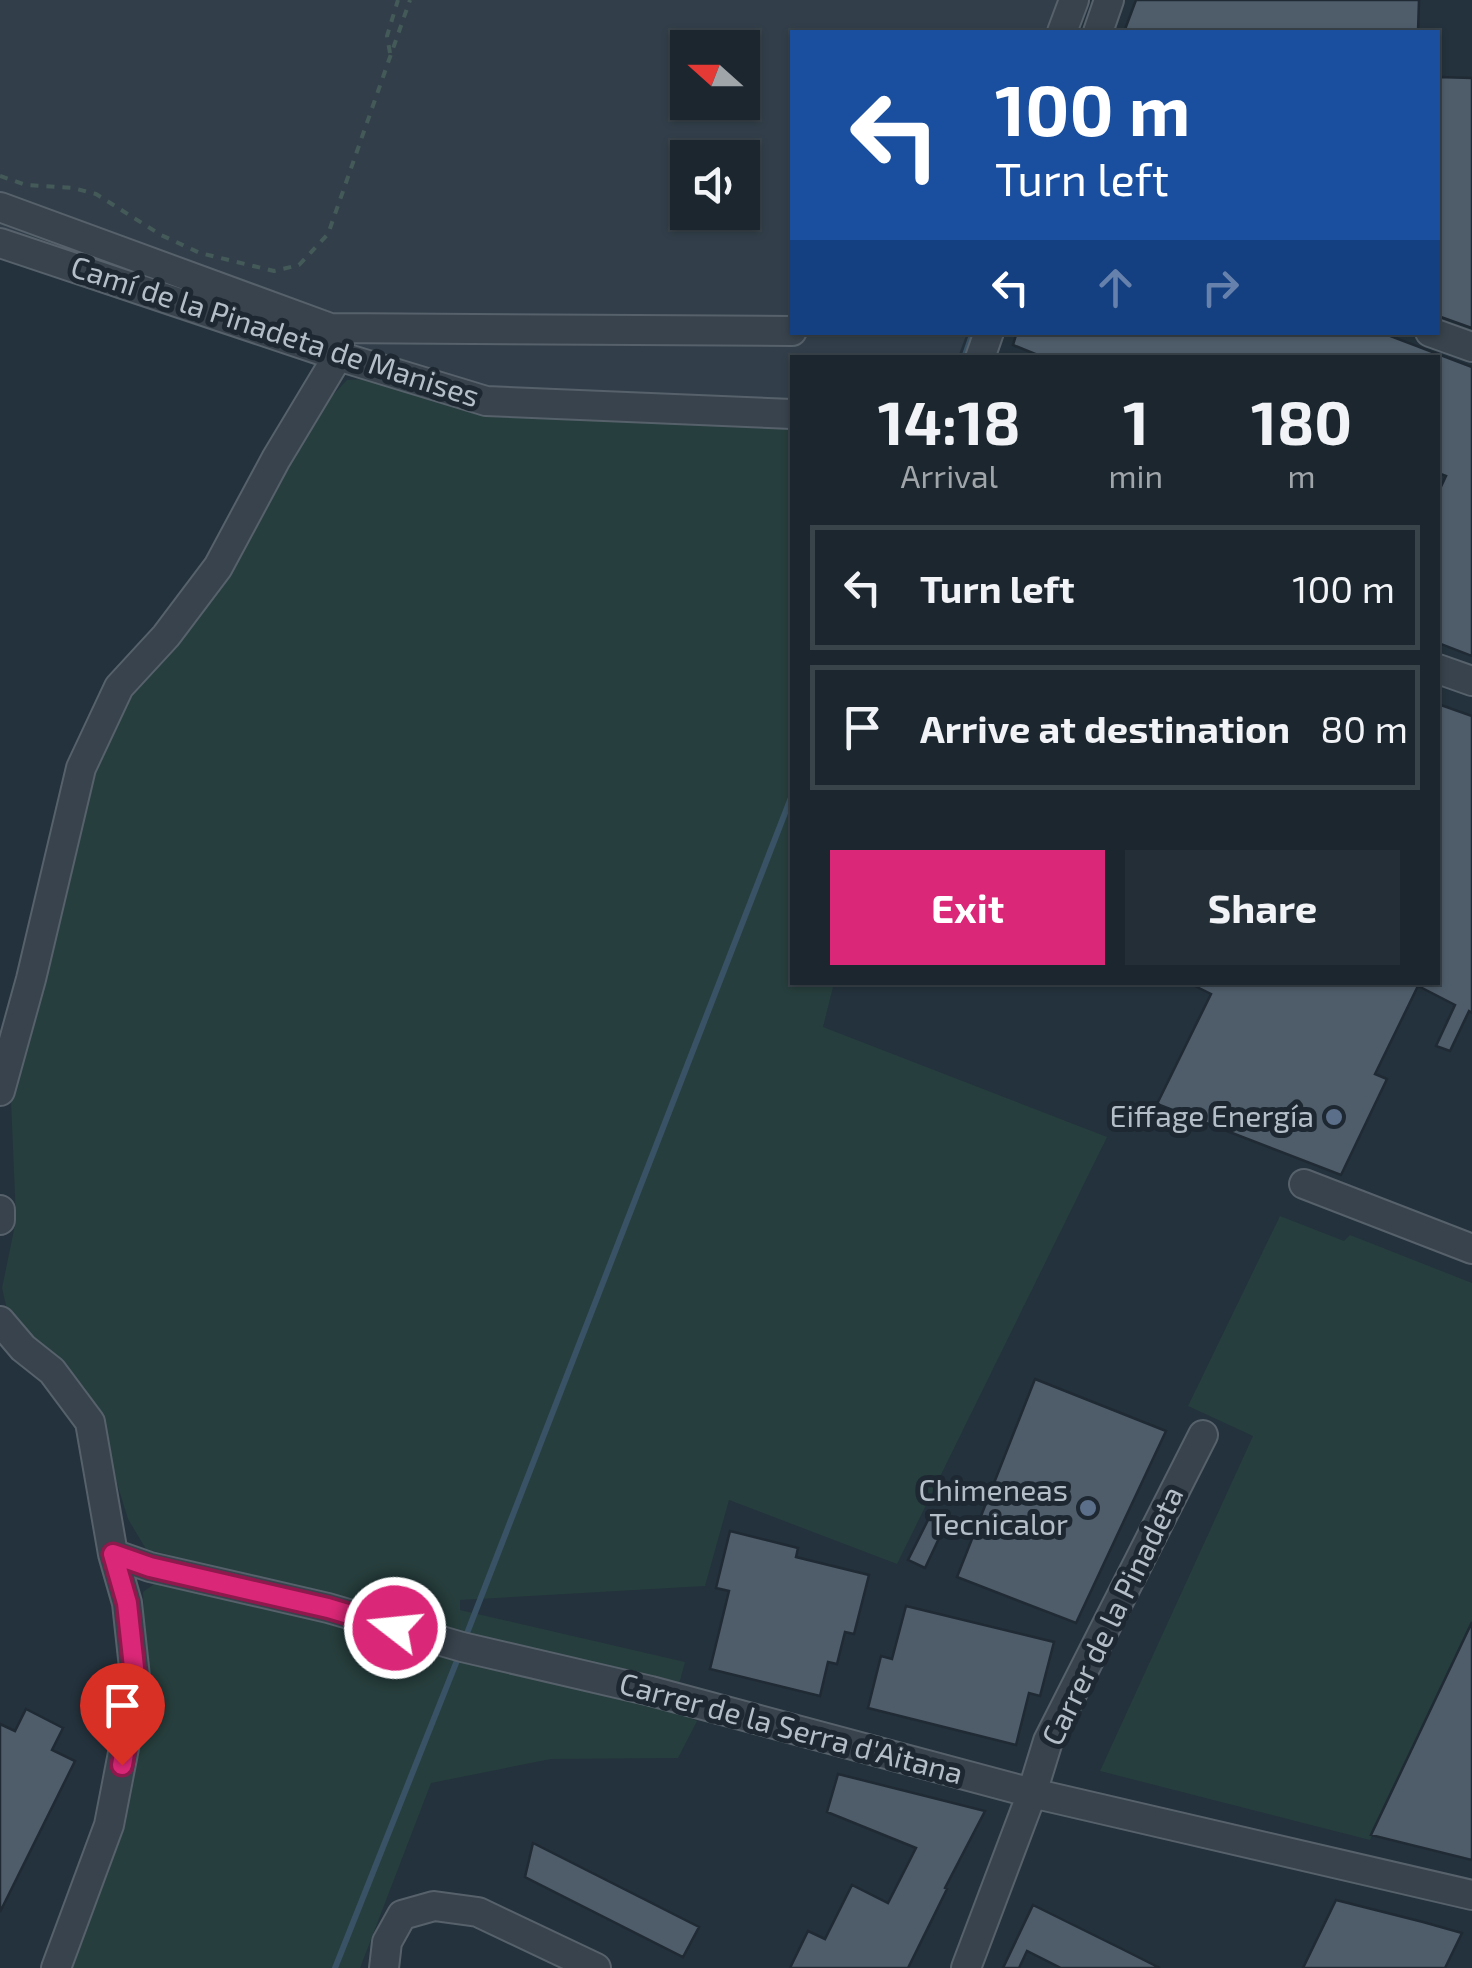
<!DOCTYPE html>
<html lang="en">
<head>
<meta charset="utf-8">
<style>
	:root { --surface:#1b262e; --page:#242e36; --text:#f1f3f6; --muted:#a0a5aa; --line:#39434a; --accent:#db2777 }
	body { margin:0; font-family:"Exo 2",sans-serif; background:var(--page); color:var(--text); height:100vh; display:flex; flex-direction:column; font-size:38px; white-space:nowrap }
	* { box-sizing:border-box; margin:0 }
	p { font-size:32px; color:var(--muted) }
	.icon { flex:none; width:55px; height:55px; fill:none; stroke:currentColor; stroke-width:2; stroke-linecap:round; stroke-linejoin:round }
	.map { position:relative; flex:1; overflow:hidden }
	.side { position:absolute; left:790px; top:355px; width:650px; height:630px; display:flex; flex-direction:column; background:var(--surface); border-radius:0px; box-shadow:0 2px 8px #0004,0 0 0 2px var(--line) }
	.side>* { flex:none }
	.hud { position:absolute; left:790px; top:30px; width:650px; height:305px; border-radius:0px; box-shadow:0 2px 8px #0004,0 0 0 2px var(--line); background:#1a4fa0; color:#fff; overflow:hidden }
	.needle { width:65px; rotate:291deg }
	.controls { position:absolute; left:670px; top:30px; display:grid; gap:20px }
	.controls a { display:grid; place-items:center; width:90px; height:90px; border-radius:0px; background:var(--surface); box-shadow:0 2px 8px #0004,0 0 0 2px var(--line); font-size:50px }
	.pin { position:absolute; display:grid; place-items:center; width:85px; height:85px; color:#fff; margin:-102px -42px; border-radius:50% 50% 50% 0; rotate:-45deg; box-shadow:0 0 10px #0007 }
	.pin .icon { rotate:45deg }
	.me { position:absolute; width:110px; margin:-55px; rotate:286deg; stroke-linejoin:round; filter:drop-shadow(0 0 8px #0008) }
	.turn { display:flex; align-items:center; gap:35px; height:210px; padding:0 40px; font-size:45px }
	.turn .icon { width:130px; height:130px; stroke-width:2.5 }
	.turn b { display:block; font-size:70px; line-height:85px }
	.lanes { display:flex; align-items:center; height:95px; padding:0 40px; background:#0003; justify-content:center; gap:50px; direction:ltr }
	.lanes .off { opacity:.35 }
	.eta { display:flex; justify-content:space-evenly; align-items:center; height:170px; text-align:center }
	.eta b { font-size:60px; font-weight:700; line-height:70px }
	.button { display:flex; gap:20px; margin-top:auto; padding:20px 40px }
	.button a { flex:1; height:115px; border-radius:0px; background:var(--accent); color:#fff; font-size:40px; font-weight:700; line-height:115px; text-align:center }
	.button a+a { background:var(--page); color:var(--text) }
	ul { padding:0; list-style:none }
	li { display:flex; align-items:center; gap:30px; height:125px; margin:0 20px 15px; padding:0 20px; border:5px solid var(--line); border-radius:0px }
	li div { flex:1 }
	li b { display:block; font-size:38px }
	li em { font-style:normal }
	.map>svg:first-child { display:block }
</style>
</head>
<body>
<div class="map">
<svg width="1472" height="1968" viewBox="0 0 1472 1968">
	<rect width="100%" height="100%" fill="#24323d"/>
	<path fill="#323f4a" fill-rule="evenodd" d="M 0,0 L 1086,0 L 1074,32 L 792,32 L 792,332 L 967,333 L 958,357 L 792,358 L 792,403 L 488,390 L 0,234 ZM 688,48 L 742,48 L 742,102 L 688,102 ZM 688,158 L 742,158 L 742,212 L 688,212 Z"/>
	<path fill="#263e3d" d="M 370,379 L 469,411 L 792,422 L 792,982 L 834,983 L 823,1027 L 1107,1137 L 897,1564 L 729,1500 L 705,1586 L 460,1600 L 460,1610 L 685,1662 L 678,1688 L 146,1549 L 128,1519 L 98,1422 L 85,1388 L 7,1310 L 2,1288 L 16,1220 L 11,1101 L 99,750 L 129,689 L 270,494 L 331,397 L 347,380 Z
		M 1280,1216 L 1344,1241 L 1350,1235 L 1472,1283 L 1472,1622 L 1370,1840 L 1100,1771 L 1253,1436 L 1188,1406 Z
		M 157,1582 L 650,1700 L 697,1721 L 678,1758 L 551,1759 L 431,1783 L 360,1968 L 65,1968 L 147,1686 L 143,1592 Z"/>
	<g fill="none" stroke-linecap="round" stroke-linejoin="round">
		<path stroke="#395265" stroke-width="6" d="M 964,358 L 973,332
			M 464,1641 L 792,795
			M 335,1968 L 460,1653"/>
	</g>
	<path fill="#4f5d6a" stroke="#1f2a34" stroke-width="2.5" d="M 1136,0 L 1419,0 L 1418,32 L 1124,32 Z
		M 1438,77 L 1472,78 L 1472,328 L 1438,316 Z
		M 1017,332 L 1380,332 L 1472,367 L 1472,656 L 1438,643 L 1438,493 L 1446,476 L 1438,473 L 1438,358 L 1045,358 L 1013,345 Z
		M 1438,704 L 1472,716 L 1472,1013 L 1469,1011 L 1450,1051 L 1436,1046 L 1455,1005 L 1418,986 L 1375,1074 L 1387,1079 L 1341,1175 L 1157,1104 L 1211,994 L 1187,982 L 1438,982 Z
		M 1035,1379 L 1166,1431 L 1076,1623 L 957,1577 Z
		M 933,1510 L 949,1517 L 925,1568 L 908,1560 Z
		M 730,1531 L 798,1548 L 796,1557 L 869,1575 L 854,1634 L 845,1632 L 837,1664 L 828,1662 L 820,1696 L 710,1669 L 729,1591 L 716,1588 Z
		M 906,1606 L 1054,1642 L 1040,1696 L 1029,1693 L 1016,1745 L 868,1708 L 881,1656 L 892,1659 Z
		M 1472,1622 L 1472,1860 L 1371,1835 Z
		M 26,1709 L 63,1728 L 52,1750 L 75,1761 L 0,1912 L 0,1724 L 15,1731 Z
		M 838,1774 L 985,1811 L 945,1888 L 947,1889 L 908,1968 L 790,1968 L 808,1931 L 825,1939 L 852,1885 L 888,1903 L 916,1848 L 827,1812 Z
		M 533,1843 L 699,1927 L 683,1957 L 525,1877 Z
		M 1336,1900 L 1423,1922 L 1462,1933 L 1445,1968 L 1303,1968 Z
		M 1033,1905 L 1124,1950 L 1160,1968 L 1061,1968 L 1027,1951 L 1019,1968 L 1003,1968 Z"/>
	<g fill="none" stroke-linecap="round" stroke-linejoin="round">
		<g stroke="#56616b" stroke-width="32">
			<path id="minor" d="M 1062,32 L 1074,0
				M 1098,32 L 1109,0
				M 0,207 L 330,328 L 792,331
				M 0,243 L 338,356 L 486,401 L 792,414
				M 1430,332 L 1472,347
				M 980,358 L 989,332
				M 1438,669 L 1472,681
				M 0,1091 L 31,979 L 81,768 L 119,687 L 166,636 L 218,567 L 276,459 L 338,356
				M 1304,1184 L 1472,1249
				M 0,1210 L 0,1220
				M 0,1321 L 23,1348 L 52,1371 L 90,1422 L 113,1554 L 127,1603 L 136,1686 L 109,1825 L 56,1968
				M 113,1554 L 150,1567 L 328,1608 L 462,1647 L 651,1691 L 1032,1793 L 1472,1895
				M 384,1968 L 387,1942 L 402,1915 L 434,1906 L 478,1912 L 596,1968
				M 966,1968 L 1032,1793 L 1048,1741 L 1203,1435"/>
		</g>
		<path stroke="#445a59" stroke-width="4" stroke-dasharray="8 8" stroke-linecap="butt" d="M 390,53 L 387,36 L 398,0
			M 0,176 L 26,185 L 73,188 L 96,194 L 161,235 L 200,253 L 274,271 L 299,265 L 328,234 L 410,0"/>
		<use href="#minor" stroke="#38434d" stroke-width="28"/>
	</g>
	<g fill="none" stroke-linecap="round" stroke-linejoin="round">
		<g stroke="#8e194d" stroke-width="25">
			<path id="route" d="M 122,1765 L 136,1686 L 127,1603 L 113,1554 L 150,1567 L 328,1608 L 395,1628"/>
		</g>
		<use href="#route" stroke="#db2777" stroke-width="18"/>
	</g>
	<g fill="#5c6f8a" stroke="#1d2832" stroke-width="4">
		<circle cx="1334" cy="1117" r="10"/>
		<circle cx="1088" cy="1508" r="10"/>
	</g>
	<g text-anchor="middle" stroke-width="10" stroke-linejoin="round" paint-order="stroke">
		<g font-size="30" fill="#b4bec8" stroke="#1d2832">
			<text transform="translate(275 332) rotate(18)" y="10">Camí de la Pinadeta de Manises</text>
			<text transform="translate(1113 1616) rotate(-64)" y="10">Carrer de la Pinadeta</text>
			<text transform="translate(791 1729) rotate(15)" y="10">Carrer de la Serra d'Aitana</text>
		</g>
		<g font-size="30" fill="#b4bec8" stroke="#1d2832" text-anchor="end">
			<text x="1314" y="1127">Eiffage Energía</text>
			<text x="1068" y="1501">Chimeneas<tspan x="1068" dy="34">Tecnicalor</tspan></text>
		</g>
	</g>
</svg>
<div class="controls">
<a><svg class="needle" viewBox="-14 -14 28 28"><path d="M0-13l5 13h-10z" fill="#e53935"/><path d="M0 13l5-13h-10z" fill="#a0a5aa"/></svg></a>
<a><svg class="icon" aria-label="sound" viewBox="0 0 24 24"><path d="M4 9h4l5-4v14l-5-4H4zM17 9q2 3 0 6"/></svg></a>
</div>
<div class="pin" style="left:122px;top:1765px;background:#d93025"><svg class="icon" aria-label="arrive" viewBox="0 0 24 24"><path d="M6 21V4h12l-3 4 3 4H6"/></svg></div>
<svg class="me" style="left:395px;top:1628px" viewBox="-20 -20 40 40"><circle r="17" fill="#db2777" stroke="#fff" stroke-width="3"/><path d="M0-11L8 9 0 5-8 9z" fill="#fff"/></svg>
<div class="hud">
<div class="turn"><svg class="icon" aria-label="left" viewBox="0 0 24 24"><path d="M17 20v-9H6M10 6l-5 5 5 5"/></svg><div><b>100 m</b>Turn left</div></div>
<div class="lanes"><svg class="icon" aria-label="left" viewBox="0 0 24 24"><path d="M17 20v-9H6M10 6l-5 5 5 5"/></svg><svg class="icon off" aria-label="ahead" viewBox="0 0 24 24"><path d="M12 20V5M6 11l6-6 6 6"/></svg><svg class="icon off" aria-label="right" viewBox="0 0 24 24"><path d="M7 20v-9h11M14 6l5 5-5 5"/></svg></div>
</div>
<section class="side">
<div class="eta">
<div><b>14:18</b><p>Arrival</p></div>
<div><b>1</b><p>min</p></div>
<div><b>180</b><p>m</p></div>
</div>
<ul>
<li><svg class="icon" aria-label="left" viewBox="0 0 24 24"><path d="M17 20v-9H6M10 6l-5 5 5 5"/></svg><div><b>Turn left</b></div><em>100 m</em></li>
<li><svg class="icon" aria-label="arrive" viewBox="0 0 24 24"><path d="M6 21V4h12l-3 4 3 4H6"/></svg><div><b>Arrive at destination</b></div><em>80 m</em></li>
</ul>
<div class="button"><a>Exit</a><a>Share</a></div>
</section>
</div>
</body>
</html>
